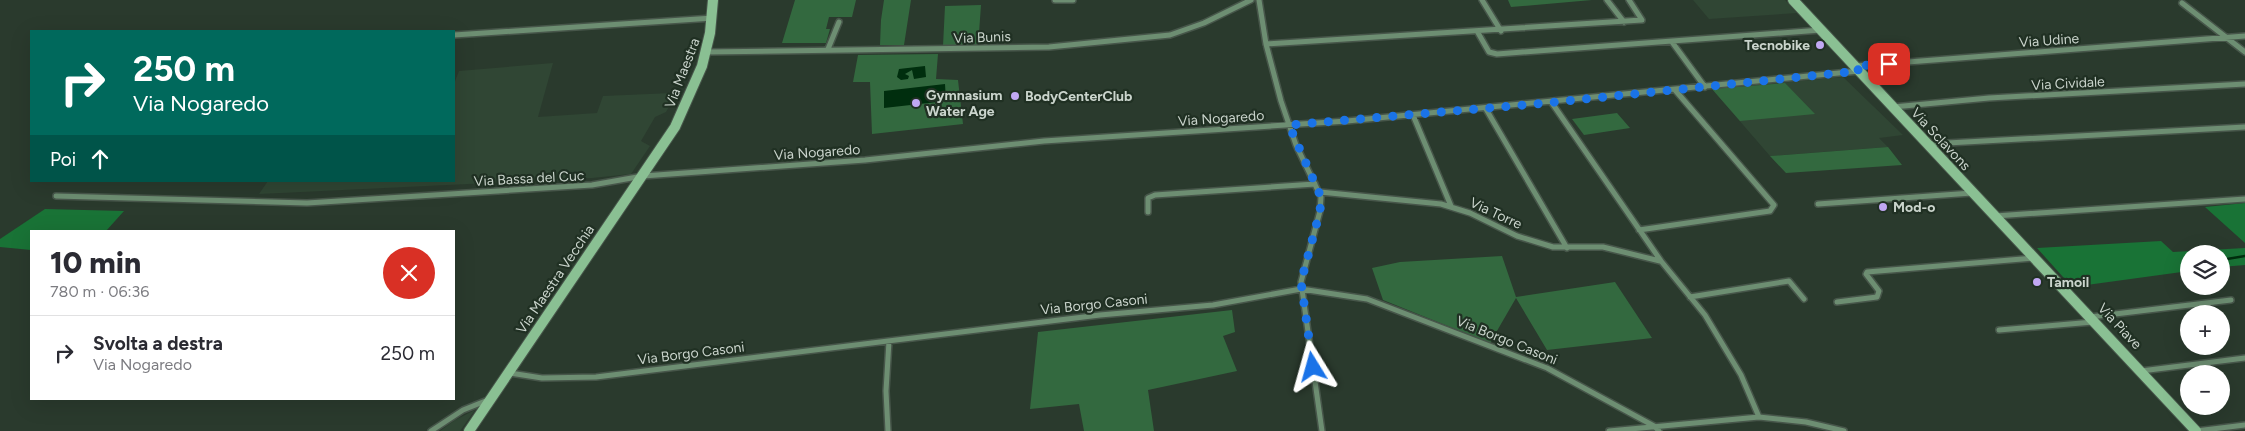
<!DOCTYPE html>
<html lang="it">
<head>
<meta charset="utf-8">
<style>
	:root { --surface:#fff; --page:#f2f2f3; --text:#2b2b33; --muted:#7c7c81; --line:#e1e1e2 }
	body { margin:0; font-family:Figtree,sans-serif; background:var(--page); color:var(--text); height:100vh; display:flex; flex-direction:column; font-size:19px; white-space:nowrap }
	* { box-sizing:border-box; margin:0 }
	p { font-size:16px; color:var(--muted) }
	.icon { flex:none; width:28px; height:28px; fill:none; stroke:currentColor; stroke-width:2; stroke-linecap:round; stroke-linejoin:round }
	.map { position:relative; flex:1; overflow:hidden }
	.sheet { position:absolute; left:30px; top:230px; width:425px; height:170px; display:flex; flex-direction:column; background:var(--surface); border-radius:0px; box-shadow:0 5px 20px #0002 }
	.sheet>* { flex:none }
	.top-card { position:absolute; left:30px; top:30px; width:425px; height:152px; border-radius:0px; box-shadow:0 5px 20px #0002; background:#00695c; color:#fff; overflow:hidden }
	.buttons { position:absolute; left:2180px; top:245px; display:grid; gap:10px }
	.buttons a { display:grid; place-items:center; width:50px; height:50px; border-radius:50%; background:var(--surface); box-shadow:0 5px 20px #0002; font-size:25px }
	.pin { position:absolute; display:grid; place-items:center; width:42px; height:42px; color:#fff; margin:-21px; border-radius:10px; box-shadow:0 2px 8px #0006 }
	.me { position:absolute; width:55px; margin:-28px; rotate:352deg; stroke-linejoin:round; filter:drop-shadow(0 0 4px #0008) }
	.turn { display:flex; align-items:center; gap:18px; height:105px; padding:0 20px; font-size:22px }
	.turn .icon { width:65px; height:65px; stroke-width:2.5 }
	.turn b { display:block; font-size:35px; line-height:42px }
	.then { display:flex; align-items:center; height:48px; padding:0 20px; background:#0003; gap:10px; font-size:19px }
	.round { display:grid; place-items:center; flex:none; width:52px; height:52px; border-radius:26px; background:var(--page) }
	.overview { display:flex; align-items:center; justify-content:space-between; height:85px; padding:0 20px }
	h1 { font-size:30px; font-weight:800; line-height:38px }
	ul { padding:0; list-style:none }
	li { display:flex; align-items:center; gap:15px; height:75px; padding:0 20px; border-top:1px solid var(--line) }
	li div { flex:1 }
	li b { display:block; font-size:19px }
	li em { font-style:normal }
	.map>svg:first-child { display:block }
</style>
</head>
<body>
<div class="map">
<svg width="2245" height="431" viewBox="0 0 2245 431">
	<rect width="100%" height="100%" fill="#2a3a2d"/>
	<path fill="#304634" d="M 1693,0 L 1785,0 L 1797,13 L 1709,19 Z
		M 553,63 L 538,117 L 597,113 L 603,96 L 672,93 L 671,103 L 666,112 L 655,117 L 641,141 L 650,146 L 631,174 L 592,178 L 259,194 L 268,181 L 454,181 L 454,84 L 459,71 Z
		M 1843,77 L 1903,135 L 1879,138 L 1888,147 L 1770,156 L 1712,89 Z
		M 475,410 L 460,431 L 440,431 L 455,420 Z"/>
	<path fill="#33693f" d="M 795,0 L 856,0 L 852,17 L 829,17 L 826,29 L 830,29 L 826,43 L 782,43 Z
		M 884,0 L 911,0 L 904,45 L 880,45 L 881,20 Z
		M 1508,0 L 1592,0 L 1511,7 Z
		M 981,5 L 978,47 L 943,46 L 945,6 Z
		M 938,54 L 936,79 L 958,80 L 963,124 L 872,134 L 870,82 L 853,82 L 858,55 Z
		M 1785,83 L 1815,114 L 1740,121 L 1712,89 Z
		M 1617,113 L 1630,128 L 1584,135 L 1572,119 Z
		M 1888,147 L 1902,165 L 1786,173 L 1770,156 Z
		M 1502,256 L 1516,297 L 1615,282 L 1652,338 L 1547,350 L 1516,298 L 1490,343 L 1383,300 L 1372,268 L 1400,262 Z
		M 1232,310 L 1235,332 L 1223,336 L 1237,371 L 1148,390 L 1154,431 L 1084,431 L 1079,404 L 1030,409 L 1038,332 Z"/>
	<path fill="#197336" d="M 2245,203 L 2245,243 L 2205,207 Z
		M 45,209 L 124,211 L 106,231 L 31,231 L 31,250 L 0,247 L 0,239 Z
		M 2161,241 L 2173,252 L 2245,248 L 2245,265 L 2221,267 L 2221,254 L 2189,254 L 2189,271 L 2072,287 L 2037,248 Z"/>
	<path fill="#002e0e" d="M 925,66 L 926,77 L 914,79 L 912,70 L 905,74 L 909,76 L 908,79 L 901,80 L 897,77 L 899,69 Z
		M 945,84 L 946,101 L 884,108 L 884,91 Z"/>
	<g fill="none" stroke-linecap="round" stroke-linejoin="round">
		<path stroke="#002e0e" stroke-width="2.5" d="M 2221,260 L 2245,256
			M 2187,266 L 2189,266"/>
		<g stroke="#47564a" stroke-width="8">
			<path id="street" d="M 1055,0 L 1073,0
				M 1259,0 L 1266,44 L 1281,101 L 1296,145 L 1321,197 L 1320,211 L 1301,282 L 1322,431
				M 1482,0 L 1501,31
				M 1607,0 L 1624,22
				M 2182,3 L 2245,52
				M 1477,31 L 1489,52 L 1497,54 L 1821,30
				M 454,35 L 713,18
				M 1672,42 L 1705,87
				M 1266,44 L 1642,20 L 1629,0
				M 828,49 L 839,22
				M 706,52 L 1049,47 L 1170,35 L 1204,23 L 1251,0
				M 1856,66 L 2245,36
				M 1552,103 L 1661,261 L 1705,315 L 1741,375 L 1759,417
				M 1893,107 L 1989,98 L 2245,84
				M 1486,109 L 1567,248
				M 1413,115 L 1451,206
				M 1929,144 L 2245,127
				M 1320,192 L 1441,204 L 1470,213 L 1517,236 L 1553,247 L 1603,247 L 1660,261
				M 56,196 L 307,203 L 592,185 L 643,176 L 865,160 L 1044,141 L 1347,121 L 1859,71
				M 1818,204 L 1972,193
				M 1148,212 L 1148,198 L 1155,195 L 1315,184
				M 1995,216 L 2245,199
				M 1639,230 L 1770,211 L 1774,205 L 1675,90
				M 1690,297 L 1789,281 L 1804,299
				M 1837,302 L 1877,297 L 1879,291 L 1866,274 L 1867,272 L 2034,258
				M 2090,317 L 2231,300
				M 1999,330 L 2093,322
				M 2141,371 L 2245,358
				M 510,373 L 542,378 L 596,377 L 1100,315 L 1213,305 L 1301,289 L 1367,299 L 1547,368 L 1654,426 L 1659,431
				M 431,431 L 463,410 L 488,400
				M 888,431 L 886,391 L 889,341
				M 1609,431 L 1759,417 L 1806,422 L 1844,431
				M 2196,431 L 2245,425"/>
		</g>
		<g stroke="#47564a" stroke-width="12">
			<path id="secondary" d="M 1793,0 L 2196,431
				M 469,431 L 675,127 L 702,66 L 710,33 L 713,0"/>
		</g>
		<use href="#street" stroke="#6d8e72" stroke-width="5"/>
		<use href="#secondary" stroke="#8ac093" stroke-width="10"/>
	</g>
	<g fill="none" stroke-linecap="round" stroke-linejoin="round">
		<path stroke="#1a73e8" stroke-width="9" stroke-dasharray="0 16.2" d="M 1313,367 L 1301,282 L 1320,211 L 1321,197 L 1289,125 L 1536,104 L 1859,71 L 1855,66 L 1889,64"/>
	</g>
	<g fill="#c1a8f3" stroke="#203023" stroke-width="2">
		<circle cx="1820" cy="45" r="5"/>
		<circle cx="1015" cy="96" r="5"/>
		<circle cx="916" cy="103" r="5"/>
		<circle cx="1883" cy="207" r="5"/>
		<circle cx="2037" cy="282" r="5"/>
	</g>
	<g text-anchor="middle" stroke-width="4.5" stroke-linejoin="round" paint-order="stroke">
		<g font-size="14" fill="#cad4cc" stroke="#203023">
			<text transform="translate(982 37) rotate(-2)" y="5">Via Bunis</text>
			<text transform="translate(2049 40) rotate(-4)" y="5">Via Udine</text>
			<text transform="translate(682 73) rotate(-69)" y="5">Via Maestra</text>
			<text transform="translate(2068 83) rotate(-3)" y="5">Via Cividale</text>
			<text transform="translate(1221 118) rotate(-4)" y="5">Via Nogaredo</text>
			<text transform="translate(1941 139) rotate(47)" y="5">Via Sclavons</text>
			<text transform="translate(817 152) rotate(-4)" y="5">Via Nogaredo</text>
			<text transform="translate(529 178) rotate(-3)" y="5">Via Bassa del Cuc</text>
			<text transform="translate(1496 213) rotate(25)" y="5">Via Torre</text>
			<text transform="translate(555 279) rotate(-56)" y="5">Via Maestra Vecchia</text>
			<text transform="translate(1094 304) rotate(-6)" y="5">Via Borgo Casoni</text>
			<text transform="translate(2120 326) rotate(47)" y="5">Via Piave</text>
			<text transform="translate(1507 340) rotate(22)" y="5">Via Borgo Casoni</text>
			<text transform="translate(691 353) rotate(-7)" y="5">Via Borgo Casoni</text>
		</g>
		<g font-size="14" font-weight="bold" fill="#cad4cc" stroke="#203023" text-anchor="start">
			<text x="1810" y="50" text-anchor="end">Tecnobike</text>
			<text x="926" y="100">Gymnasium<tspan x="926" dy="16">Water Age</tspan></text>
			<text x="1025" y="101">BodyCenterClub</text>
			<text x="1893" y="212">Mod-o</text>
			<text x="2047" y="287">Tamoil</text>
		</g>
	</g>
</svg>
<div class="buttons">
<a><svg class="icon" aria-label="layers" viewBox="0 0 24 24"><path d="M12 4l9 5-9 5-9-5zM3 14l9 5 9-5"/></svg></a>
<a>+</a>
<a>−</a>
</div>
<div class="pin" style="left:1889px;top:64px;background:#d93025"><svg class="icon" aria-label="arrive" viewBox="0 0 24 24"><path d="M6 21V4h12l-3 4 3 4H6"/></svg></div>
<svg class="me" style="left:1313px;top:367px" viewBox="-20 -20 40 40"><path d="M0-17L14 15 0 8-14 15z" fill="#1a73e8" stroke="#fff" stroke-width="4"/></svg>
<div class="top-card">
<div class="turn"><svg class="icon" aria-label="right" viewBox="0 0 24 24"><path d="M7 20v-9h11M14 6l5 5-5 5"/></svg><div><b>250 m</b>Via Nogaredo</div></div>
<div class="then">Poi<svg class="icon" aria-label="ahead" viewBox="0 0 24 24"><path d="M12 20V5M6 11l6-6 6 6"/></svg></div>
</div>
<section class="sheet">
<div class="overview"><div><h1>10 min</h1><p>780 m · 06:36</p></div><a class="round" style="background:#d93025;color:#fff"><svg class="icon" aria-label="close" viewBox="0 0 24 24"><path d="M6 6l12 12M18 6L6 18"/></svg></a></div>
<ul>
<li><svg class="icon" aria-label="right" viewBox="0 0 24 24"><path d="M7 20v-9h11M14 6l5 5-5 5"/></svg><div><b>Svolta a destra</b><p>Via Nogaredo</p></div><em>250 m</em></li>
</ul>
</section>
</div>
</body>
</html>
